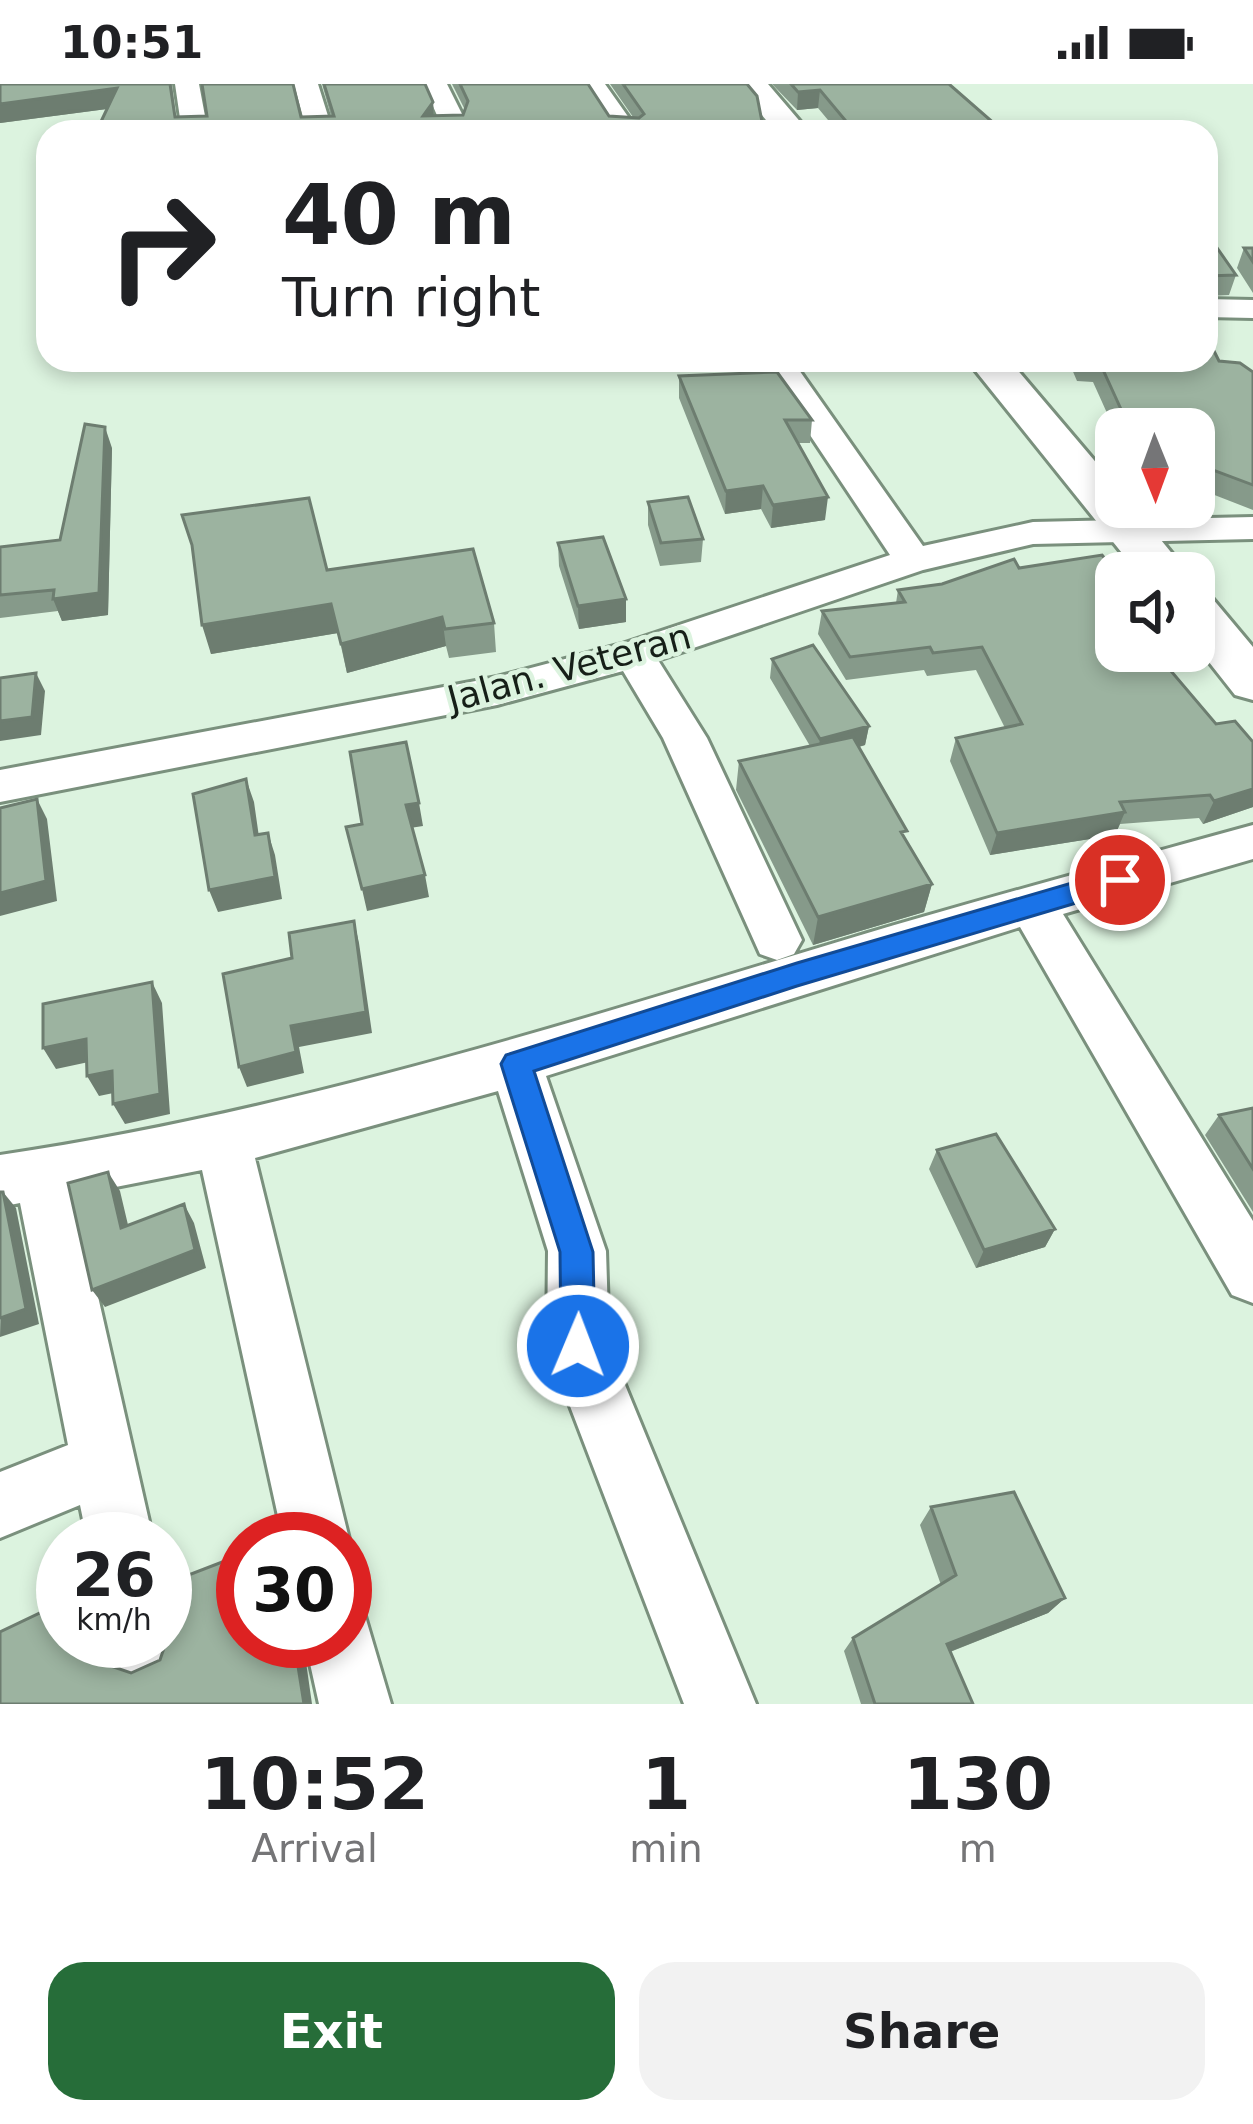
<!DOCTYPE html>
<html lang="en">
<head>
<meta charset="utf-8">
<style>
	:root { --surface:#fff; --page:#f2f2f2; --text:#202124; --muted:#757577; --accent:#266d39 }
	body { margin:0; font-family:"DejaVu Sans",sans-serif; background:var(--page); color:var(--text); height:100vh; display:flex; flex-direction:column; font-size:45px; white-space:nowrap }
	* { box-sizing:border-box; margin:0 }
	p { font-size:39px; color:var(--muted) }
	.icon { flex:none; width:66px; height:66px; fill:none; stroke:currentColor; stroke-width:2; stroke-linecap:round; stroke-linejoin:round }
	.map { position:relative; height:1620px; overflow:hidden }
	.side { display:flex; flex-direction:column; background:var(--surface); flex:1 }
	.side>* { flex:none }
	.top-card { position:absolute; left:36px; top:36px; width:1182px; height:252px; border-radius:36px; box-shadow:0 6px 18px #0003; background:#fff; color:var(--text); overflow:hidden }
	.needle { width:78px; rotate:179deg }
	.fabs { position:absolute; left:1095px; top:324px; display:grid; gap:24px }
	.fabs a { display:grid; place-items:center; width:120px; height:120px; border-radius:24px; background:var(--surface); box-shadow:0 6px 18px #0003; font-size:60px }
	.speed { position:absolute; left:36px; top:1428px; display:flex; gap:24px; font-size:60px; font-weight:700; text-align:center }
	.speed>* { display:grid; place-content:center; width:156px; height:156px; border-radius:50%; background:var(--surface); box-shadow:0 6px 18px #0003; line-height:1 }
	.speed small { font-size:30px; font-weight:400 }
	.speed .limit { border:18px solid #d22; background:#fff; color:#111 }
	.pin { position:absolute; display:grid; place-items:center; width:102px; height:102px; color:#fff; margin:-51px; border:6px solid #fff; border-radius:50%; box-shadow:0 3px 12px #0007 }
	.me { position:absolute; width:132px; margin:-66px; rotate:1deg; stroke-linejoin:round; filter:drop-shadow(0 0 9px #0008) }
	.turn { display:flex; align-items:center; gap:42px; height:252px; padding:0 48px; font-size:54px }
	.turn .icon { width:156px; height:156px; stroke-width:2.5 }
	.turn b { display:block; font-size:84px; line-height:102px }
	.eta { display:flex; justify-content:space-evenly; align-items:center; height:204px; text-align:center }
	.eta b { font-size:72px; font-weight:700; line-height:84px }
	.primary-button { display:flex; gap:24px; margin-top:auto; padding:24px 48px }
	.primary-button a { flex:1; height:138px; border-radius:36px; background:var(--accent); color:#fff; font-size:48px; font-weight:700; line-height:138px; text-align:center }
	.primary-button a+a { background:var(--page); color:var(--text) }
	.status { display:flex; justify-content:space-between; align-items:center; height:84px; padding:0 60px; background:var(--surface); direction:ltr }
	.status svg { height:33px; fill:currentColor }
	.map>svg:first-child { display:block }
</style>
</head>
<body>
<div class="status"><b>10:51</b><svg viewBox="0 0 49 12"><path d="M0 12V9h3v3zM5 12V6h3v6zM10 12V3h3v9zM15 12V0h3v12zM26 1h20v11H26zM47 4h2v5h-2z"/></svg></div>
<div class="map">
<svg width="1253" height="1620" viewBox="0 0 1253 1620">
	<rect width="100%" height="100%" fill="#dcf3df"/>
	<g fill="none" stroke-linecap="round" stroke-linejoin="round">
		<g stroke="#7a907d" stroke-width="6">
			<path id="minor" d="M 175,0 L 199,0 L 208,48 L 182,48 Z
				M 294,0 L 318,0 L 333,48 L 307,48 Z
				M 423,0 L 447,0 L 466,38 L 461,48 L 428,48 L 440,38 Z
				M 581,0 L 605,0 L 639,48 L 613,48 Z
				M 1206,215 L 1253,216 L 1253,234 L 1206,233 Z
				M 760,276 L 792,276 L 923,462 L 1033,438 L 1253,433 L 1253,455 L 1033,460 L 923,486 L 658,576 L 707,654 L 802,856 L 794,870 L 777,876 L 760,870 L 663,654 L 623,587 L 497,621 L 0,718 L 0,686 L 497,593 L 622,560 L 890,471 Z
				M 1253,741 L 1253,775 L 1063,830 L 1253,1137 L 1253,1219 L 1232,1211 L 1020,843 L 546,992 L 606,1167 L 609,1262 L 756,1620 L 684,1620 L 547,1262 L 548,1167 L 498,1007 L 255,1074 L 349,1455 L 345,1465 L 345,1455 L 283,1455 L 202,1086 L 75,1111 L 153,1455 L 87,1455 L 80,1421 L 0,1454 L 0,1388 L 68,1361 L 20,1119 L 0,1123 L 0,1071 C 292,1028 569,939 851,854 C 985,814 1119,778 1253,741 Z
				M 345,1524 L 365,1532 L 391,1620 L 319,1620 L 305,1557 L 345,1557 Z
				M 165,1530 L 181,1560 L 171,1585 L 146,1595 L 121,1585 L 110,1557 L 165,1557 Z"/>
		</g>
		<g stroke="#7a907d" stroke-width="6">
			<path id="major" d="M 736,0 L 768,0 L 809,48 L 776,48 Z
				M 967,276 L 1009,276 L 1116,402 L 1116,423 L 1134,423 L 1188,489 L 1138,489 Z
				M 1194,509 L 1212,514 L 1253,563 L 1253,616 L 1235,611 L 1194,559 Z"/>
		</g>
		<use href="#minor" fill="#fff" fill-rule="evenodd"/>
		<use href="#major" fill="#fff" fill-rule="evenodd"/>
	</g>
	<path fill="#869a8a" d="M 0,0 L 172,0 L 176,33 L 301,33 L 331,32 L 322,0 L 425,0 L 433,18 L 434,32 L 463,31 L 465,26 L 452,0 L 588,0 L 609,32 L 633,33 L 610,0 L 747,0 L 764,48 L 96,48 L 107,25 L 0,39 Z
		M 772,0 L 949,0 L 1004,48 L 838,48 L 818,24 L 797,26 Z
		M 1206,148 L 1236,191 L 1229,211 L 1206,212 Z
		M 1244,164 L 1253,164 L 1253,209 L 1237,184 Z
		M 1068,276 L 1206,276 L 1219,277 L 1253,288 L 1253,426 L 1194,403 L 1194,345 L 1116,345 L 1116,349 L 1093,298 L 1077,297 Z
		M 679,292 L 812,336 L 810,359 L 798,359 L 825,436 L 771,444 L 761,425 L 725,430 L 679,314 Z
		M 112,364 L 108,531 L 62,537 L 58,527 L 0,534 L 0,463 L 60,456 Z
		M 648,418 L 703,455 L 701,478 L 660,482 L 648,441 Z
		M 182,431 L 327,486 L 494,539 L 496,568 L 449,574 L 446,562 L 347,589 L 338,549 L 211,570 L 193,466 Z
		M 558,459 L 626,538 L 579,545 L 559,482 Z
		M 1019,484 L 1116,567 L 1216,640 L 1253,658 L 1253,723 L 1203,740 L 1199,734 L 1120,740 L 1115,751 L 990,771 L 950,677 L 956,654 L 1005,644 L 976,586 L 927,592 L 924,586 L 846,596 L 818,550 L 822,527 L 896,519 L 898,506 L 942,500 Z
		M 772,575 L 869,642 L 865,661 L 859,663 L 905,755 L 932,800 L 924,828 L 813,861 L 736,706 L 739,677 L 810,662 L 770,594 Z
		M 1253,1024 L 1253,1128 L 1205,1051 L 1219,1031 Z
		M 937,1066 L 1055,1145 L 1045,1163 L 976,1184 L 929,1085 Z
		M 931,1423 L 1065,1514 L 1048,1529 L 950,1568 L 973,1620 L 861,1620 L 844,1567 L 853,1554 L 941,1501 L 920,1441 Z"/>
	<path fill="#6d7d70" d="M 117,4 L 122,23 L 0,39 L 0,20 Z
		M 820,6 L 818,24 L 797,26 L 798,8 Z
		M 433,18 L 434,37 L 423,32 Z
		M 105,343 L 112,364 L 108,531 L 62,537 L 53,515 Z
		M 763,402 L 761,425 L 725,430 L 726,407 Z
		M 828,413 L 825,436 L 771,444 L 773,421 Z
		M 626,515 L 626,538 L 579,545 L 578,522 Z
		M 331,520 L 338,549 L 211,570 L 202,541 Z
		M 442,533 L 446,562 L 347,589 L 341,560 Z
		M 36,589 L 45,607 L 41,651 L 0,657 L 0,637 Z
		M 869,642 L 865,661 L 817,674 L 820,655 Z
		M 246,695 L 254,718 L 262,774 L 255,751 Z
		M 1253,705 L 1253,723 L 1203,740 L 1214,717 Z
		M 37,715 L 47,735 L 57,817 L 0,832 L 0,809 Z
		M 419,719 L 423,742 L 410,744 L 406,721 Z
		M 1125,728 L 1115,751 L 990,771 L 997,749 Z
		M 268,749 L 275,771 L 282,815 L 218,828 L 209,806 Z
		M 425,791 L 429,813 L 367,827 L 362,805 Z
		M 932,800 L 924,828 L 813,861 L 818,833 Z
		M 354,837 L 359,859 L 372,949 L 299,963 L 304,989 L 247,1003 L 239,983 L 291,942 Z
		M 152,898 L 162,919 L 170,1030 L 125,1040 L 113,1020 Z
		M 86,955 L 98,976 L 56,985 L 43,964 Z
		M 112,987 L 123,1007 L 99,1012 L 87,992 Z
		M 108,1088 L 120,1107 L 133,1162 L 121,1144 Z
		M 3,1108 L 16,1124 L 39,1240 L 0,1253 Z
		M 184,1120 L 194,1139 L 206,1184 L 105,1223 L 92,1206 Z
		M 1055,1145 L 1045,1163 L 976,1184 L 984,1166 Z
		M 1065,1514 L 1048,1529 L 934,1574 L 947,1560 Z
		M 94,1557 L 107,1557 L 119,1589 L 102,1579 Z
		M 294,1557 L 303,1557 L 312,1620 L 304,1620 L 301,1611 Z"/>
	<path fill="#9cb3a0" stroke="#6d7d70" stroke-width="3" d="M 0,0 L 170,0 L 175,33 L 207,32 L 202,0 L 293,0 L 301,33 L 334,32 L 324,0 L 425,0 L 433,18 L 423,32 L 463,31 L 468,17 L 460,0 L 588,0 L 609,32 L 639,34 L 644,30 L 623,0 L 747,0 L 757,12 L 764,48 L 96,48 L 117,4 L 0,20 Z
		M 791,0 L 949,0 L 1004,48 L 855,48 L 820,6 L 798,8 Z
		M 1206,148 L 1236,191 L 1206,192 Z
		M 1244,164 L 1253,164 L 1253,178 Z
		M 1206,251 L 1219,277 L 1240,279 L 1253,288 L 1253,401 L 1194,379 L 1194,345 L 1166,345 L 1160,333 L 1125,334 L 1099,277 L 1083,276 L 1206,276 Z
		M 777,288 L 812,336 L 785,336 L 828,413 L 773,421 L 763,402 L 726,407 L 679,292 Z
		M 85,340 L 105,343 L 99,509 L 53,515 L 54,506 L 0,511 L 0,463 L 60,456 Z
		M 688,413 L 703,455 L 661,459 L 648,418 Z
		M 309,414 L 327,486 L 473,465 L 494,539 L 445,545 L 442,533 L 341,560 L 331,520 L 202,541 L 192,461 L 182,431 Z
		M 603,453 L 626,515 L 578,522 L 558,459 Z
		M 1102,471 L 1116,489 L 1116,511 L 1107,512 L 1116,523 L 1116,567 L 1154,567 L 1216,640 L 1235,637 L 1253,658 L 1253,705 L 1214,717 L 1210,711 L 1120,718 L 1125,728 L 997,749 L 956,654 L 1022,640 L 982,563 L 933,569 L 930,563 L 850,573 L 822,527 L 905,518 L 898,506 L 942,500 L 1014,475 L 1019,484 Z
		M 813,561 L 869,642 L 820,655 L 772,575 Z
		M 36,589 L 32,633 L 0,637 L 0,594 Z
		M 853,653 L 907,747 L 901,748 L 932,800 L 818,833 L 739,677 Z
		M 406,658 L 419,719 L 406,721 L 425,791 L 362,805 L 346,743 L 362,740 L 350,668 Z
		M 246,695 L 255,751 L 268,749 L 275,793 L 209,806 L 193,710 Z
		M 37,715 L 46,797 L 0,809 L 0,724 Z
		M 354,837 L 366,928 L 291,942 L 296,968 L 239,983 L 223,890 L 292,874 L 289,849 Z
		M 152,898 L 160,1010 L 113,1020 L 112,987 L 87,992 L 86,955 L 43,964 L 43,920 Z
		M 1253,1024 L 1253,1085 L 1219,1031 Z
		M 996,1050 L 1055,1145 L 984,1166 L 937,1066 Z
		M 108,1088 L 121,1144 L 184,1120 L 195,1166 L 92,1206 L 68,1099 Z
		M 0,1108 L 3,1108 L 26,1225 L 0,1234 Z
		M 1014,1408 L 1065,1514 L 947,1560 L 973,1620 L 875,1620 L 853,1554 L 956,1491 L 931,1423 Z
		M 243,1470 L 243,1557 L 294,1557 L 304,1620 L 0,1620 L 0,1548 L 63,1518 L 63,1557 L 94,1557 L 102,1579 L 131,1589 L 160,1576 L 170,1546 L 165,1537 L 165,1500 Z"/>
	<path fill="#1a73e8" stroke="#114b97" stroke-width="3" d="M 1120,785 L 1134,796 L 1130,803 L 797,902 L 534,987 L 593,1168 L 595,1262 L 590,1274 L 578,1279 L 566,1274 L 561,1262 L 560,1168 L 501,980 L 506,971 L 797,879 Z"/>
	<g text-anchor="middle" stroke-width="9" stroke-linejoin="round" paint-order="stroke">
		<g font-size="36" fill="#161f18" stroke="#dcf3df">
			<text transform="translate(569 583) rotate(-15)" y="13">Jalan. Veteran</text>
		</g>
	</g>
</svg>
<div class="fabs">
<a><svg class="needle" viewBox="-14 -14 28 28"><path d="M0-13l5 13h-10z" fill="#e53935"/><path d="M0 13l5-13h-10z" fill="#757577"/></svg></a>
<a><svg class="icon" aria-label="sound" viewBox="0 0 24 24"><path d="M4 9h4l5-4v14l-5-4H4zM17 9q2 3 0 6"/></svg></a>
</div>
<div class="speed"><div>26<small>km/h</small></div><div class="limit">30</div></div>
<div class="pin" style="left:1120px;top:796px;background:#d93025"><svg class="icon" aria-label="arrive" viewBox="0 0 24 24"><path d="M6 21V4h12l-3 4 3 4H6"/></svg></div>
<svg class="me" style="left:578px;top:1262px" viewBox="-20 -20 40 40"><circle r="17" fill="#1a73e8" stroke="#fff" stroke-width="3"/><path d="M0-11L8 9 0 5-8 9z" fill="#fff"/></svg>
<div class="top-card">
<div class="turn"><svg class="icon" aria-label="right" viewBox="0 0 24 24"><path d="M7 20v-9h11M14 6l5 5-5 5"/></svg><div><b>40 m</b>Turn right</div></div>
</div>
</div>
<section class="side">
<div class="eta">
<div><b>10:52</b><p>Arrival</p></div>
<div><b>1</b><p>min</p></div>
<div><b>130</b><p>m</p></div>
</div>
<div class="primary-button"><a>Exit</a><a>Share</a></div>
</section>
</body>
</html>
